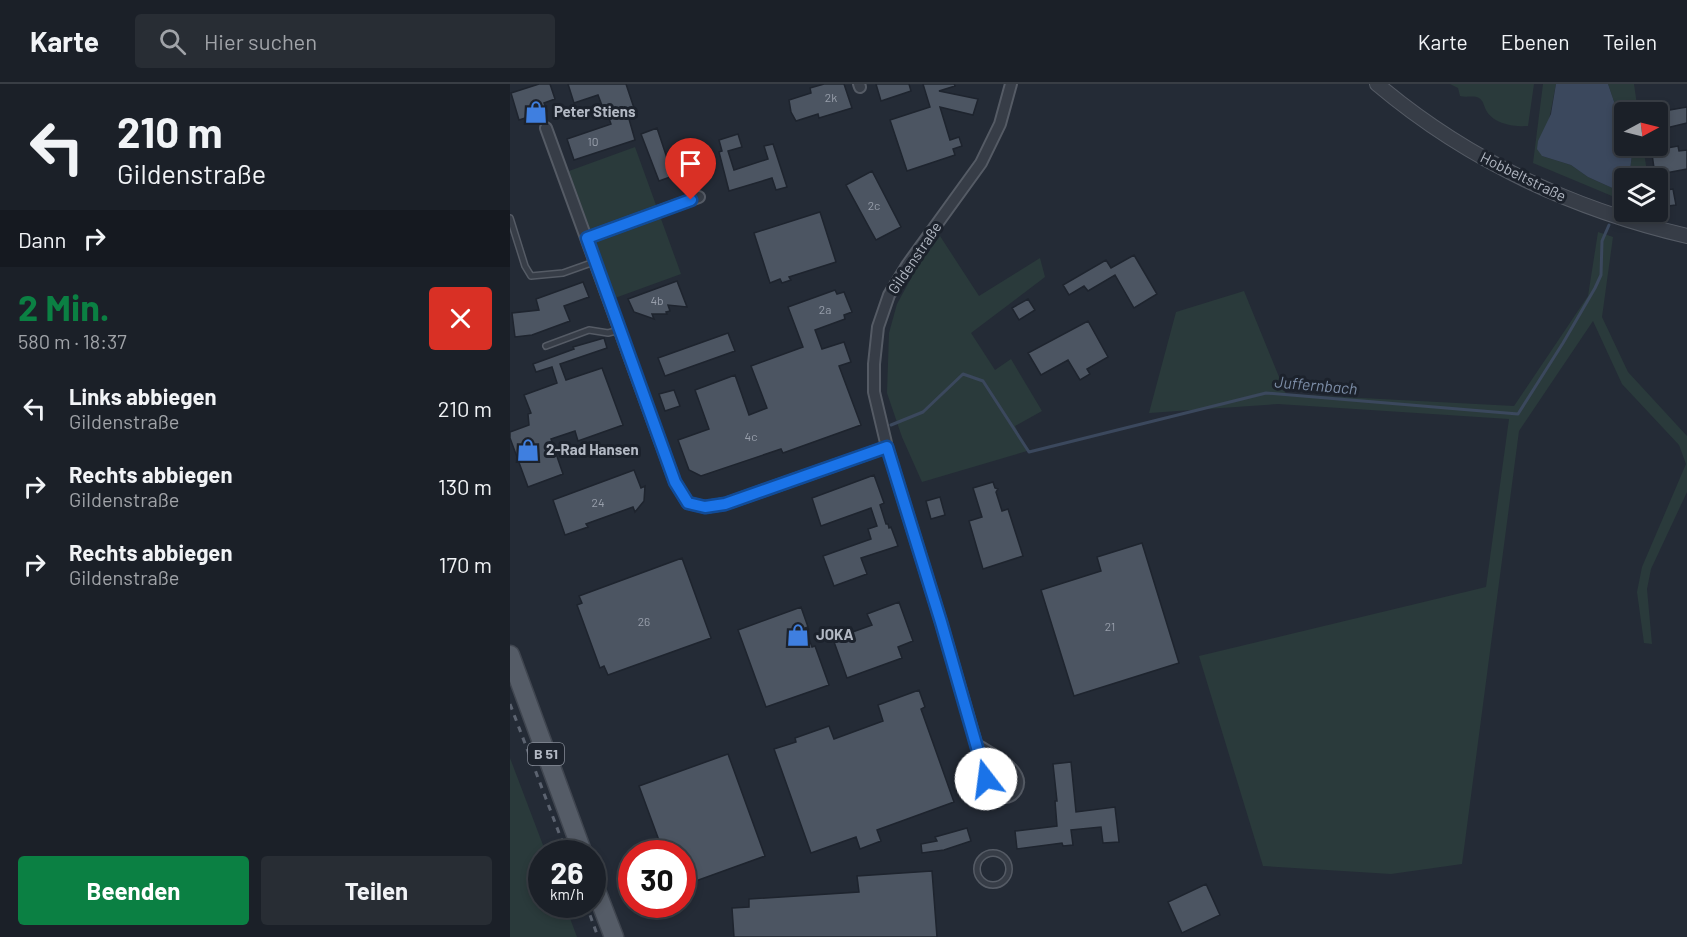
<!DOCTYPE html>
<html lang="de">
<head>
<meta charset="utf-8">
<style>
	:root { --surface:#1b2028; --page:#282d34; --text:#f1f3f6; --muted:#a0a3a8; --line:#393e45; --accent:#0b8043 }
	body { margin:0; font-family:Barlow,sans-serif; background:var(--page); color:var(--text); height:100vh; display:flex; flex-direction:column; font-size:22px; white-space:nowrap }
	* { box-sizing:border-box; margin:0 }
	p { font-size:20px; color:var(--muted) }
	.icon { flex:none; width:33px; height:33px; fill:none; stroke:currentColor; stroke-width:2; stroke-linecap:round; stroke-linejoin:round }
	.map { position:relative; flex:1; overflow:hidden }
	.drawer { display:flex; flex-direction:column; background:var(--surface); width:510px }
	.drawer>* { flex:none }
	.top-card { background:#1b2028; color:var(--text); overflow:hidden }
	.needle { width:39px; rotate:83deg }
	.fabs { position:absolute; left:1104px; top:18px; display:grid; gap:12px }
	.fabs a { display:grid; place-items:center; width:54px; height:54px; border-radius:6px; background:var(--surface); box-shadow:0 3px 9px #0003,0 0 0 2px var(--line); font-size:30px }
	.speed { position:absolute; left:18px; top:756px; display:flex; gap:12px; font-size:30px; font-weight:700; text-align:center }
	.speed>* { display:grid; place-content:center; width:78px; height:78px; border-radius:50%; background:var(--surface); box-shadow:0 3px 9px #0003,0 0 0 2px var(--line); line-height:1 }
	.speed small { font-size:15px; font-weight:400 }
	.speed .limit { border:9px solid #d22; background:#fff; color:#111 }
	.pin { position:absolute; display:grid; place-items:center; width:51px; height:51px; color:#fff; margin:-62px -26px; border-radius:50% 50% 50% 0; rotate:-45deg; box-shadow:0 0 6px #0007 }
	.pin .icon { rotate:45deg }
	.me { position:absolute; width:66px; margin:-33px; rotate:345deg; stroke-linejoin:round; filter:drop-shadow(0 0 4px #0008) }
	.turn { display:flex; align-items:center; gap:21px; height:126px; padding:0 18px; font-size:27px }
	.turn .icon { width:78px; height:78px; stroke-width:2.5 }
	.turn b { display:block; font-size:42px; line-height:51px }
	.then { display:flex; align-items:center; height:57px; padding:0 18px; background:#0003; gap:12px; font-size:22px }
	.round { display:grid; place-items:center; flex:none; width:63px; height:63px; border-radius:6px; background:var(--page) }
	.overview { display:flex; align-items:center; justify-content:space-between; height:102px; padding:0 18px }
	h1 { font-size:36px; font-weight:700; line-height:45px; color:var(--accent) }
	.button { display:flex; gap:12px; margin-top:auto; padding:12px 18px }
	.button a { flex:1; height:69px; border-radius:6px; background:var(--accent); color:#fff; font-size:24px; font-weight:700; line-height:69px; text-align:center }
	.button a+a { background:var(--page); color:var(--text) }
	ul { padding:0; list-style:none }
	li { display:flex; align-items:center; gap:18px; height:78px; padding:0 18px }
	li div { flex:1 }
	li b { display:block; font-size:22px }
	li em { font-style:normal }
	header { display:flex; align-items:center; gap:36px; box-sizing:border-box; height:84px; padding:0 30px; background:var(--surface); border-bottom:2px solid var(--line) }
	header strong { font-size:28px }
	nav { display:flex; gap:33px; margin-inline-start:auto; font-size:21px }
	.search { width:420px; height:54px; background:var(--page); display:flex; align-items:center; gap:15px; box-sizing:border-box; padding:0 21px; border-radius:6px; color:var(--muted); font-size:22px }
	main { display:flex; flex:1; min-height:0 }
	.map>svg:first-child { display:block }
</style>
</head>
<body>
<header>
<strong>Karte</strong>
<div class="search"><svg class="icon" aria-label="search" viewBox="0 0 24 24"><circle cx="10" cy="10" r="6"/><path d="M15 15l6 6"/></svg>Hier suchen</div>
<nav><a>Karte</a><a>Ebenen</a><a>Teilen</a></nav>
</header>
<main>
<section class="drawer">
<div class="top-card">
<div class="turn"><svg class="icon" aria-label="left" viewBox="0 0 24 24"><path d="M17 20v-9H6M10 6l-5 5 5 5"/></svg><div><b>210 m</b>Gildenstraße</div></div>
<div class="then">Dann<svg class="icon" aria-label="right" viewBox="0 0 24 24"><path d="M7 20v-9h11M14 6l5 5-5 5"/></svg></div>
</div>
<div class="overview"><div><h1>2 Min.</h1><p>580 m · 18:37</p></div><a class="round" style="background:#d93025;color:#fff"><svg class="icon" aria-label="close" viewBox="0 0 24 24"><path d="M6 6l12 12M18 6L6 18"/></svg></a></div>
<ul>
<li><svg class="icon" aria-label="left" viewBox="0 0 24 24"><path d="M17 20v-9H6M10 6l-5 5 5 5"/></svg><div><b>Links abbiegen</b><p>Gildenstraße</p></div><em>210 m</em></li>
<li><svg class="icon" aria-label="right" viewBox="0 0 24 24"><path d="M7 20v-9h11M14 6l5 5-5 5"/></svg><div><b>Rechts abbiegen</b><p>Gildenstraße</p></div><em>130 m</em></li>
<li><svg class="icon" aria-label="right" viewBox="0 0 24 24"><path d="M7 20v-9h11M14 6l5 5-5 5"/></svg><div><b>Rechts abbiegen</b><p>Gildenstraße</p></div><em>170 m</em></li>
</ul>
<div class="button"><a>Beenden</a><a>Teilen</a></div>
</section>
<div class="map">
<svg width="1177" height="853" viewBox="0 0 1177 853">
	<rect width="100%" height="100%" fill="#242b36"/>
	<path fill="#2a3a3b" d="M 940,0 L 1024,0 L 1018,42 C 1004,43 983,40 976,26 C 974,22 973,16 969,14 C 964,11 956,14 950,12 L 948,4 Z
		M 1033,0 L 1046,0 L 1032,72 L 1061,81 L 1078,93 L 1109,107 L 1114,97 L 1114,117 L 1023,79 Z
		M 1098,0 L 1124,0 L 1128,28 L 1114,28 L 1114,47 Z
		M 1123,62 L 1133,62 L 1138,94 L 1116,94 L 1120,86 Z
		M 125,63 L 171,190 L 105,214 L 59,87 Z
		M 1088,148 L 1103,153 L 1092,233 L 1118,288 L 1177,352 L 1177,408 L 1141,485 L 1137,505 L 1142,560 L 1134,559 L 1127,508 L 1132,483 L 1176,380 L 1169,361 L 1112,300 L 1083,237 L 1009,347 L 952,780 L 881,790 L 753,782 L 689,572 L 976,503 L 999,335 L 768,320 L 639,329 L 666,228 L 734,207 L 776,310 L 1004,322 L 1078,212 Z
		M 430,152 L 469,212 L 530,174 L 535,193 L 461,249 L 485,286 L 501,275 L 532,327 L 505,342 L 517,367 L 412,398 L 392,353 L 377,309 L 379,249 L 387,220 L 406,185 Z
		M 0,674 L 36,769 L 32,770 L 32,820 L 55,821 L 67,853 L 0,853 Z"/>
	<path fill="#3b485d" d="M 1046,0 L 1098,0 L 1114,47 L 1114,62 L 1123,62 L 1120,86 L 1109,107 L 1078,93 L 1061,81 L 1032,72 L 1027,65 L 1028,57 L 1041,30 Z"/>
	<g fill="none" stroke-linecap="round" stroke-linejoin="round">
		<path stroke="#3b485d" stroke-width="3" d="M 1107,114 L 1111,103
			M 381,341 L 413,328 L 453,290 L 473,297 L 519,368 L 756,309 L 1008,330 L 1053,259 L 1085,204 L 1091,191 L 1092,157 L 1099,141"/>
	</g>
	<path fill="#4c5562" stroke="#1e242e" stroke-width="1.5" d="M 29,0 L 40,0 L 45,15 L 34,19 L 37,27 L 9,36 L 1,9 Z
		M 58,0 L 116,0 L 127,33 L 119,35 L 125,56 L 64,76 L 57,55 L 101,40 L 95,23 L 93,24 L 88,11 L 64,19 Z
		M 314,0 L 334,0 L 342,24 L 309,34 L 308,30 L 286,37 L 281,28 L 279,16 L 301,9 L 300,4 Z
		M 366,0 L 399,0 L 401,7 L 371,17 Z
		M 413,0 L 444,0 L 445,2 L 429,7 L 468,15 L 463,31 L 430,23 L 440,56 L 449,53 L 452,62 L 443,65 L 445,71 L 397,87 L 380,36 L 420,23 Z
		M 1177,23 L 1177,39 L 1148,46 L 1148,28 Z
		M 147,44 L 163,92 L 149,97 L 131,50 Z
		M 228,50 L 232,63 L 218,67 L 224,86 L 258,75 L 254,62 L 263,60 L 277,103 L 266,106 L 262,94 L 219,107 L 209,68 L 212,67 L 209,56 Z
		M 1168,62 L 1169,67 L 1177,66 L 1177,85 L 1145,91 L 1142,70 L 1157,68 L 1157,64 Z
		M 362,87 L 391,143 L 366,156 L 336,101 Z
		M 1163,105 L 1166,121 L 1150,123 L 1148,107 Z
		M 310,128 L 326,178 L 279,193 L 281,196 L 272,199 L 270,195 L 260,199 L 244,149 Z
		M 624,171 L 647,210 L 624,224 L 605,191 L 578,207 L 574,202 L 559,211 L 553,201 L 596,176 L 601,184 Z
		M 167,197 L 177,223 L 158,221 L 160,227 L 156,228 L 157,230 L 142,230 L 144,235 L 124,228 L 118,215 Z
		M 73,198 L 79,213 L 54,222 L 60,237 L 22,251 L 5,253 L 2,229 L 29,226 L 26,215 Z
		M 325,206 L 327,210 L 334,208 L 342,228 L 334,231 L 335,235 L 305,246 L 312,265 L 334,258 L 341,278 L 329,282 L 351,341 L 273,369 L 271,365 L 191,392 L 179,386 L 168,356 L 199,345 L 185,306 L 225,291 L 239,331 L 257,324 L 241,282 L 293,263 L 278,223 Z
		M 518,215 L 525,226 L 509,236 L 502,224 Z
		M 578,237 L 598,273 L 577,285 L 580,290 L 570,296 L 558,276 L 531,291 L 518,269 Z
		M 218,249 L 225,267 L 155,292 L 148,274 Z
		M 94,254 L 97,264 L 50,280 L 56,296 L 92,284 L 113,341 L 68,357 L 65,347 L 41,355 L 53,390 L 18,403 L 0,354 L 0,348 L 19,341 L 18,330 L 21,329 L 14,311 L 47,299 L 42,283 L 26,288 L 23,280 L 64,265 L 63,263 Z
		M 164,306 L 170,322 L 155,327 L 149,310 Z
		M 124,386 L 131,404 L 135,402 L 134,417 L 125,428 L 123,423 L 76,440 L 78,443 L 55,451 L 43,416 Z
		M 364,391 L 374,419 L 370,421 L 376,440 L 378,440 L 379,444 L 381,443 L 388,462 L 351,474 L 357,490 L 324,502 L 313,472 L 361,455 L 358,445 L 367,442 L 361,424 L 311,442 L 302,414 Z
		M 483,398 L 485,404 L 488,405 L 486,408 L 492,427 L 498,425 L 513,472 L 473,485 L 459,437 L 472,433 L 463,404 Z
		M 430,413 L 435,431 L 421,435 L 416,417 Z
		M 632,459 L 669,579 L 564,612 L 531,506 L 591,487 L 587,473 Z
		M 172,474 L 201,554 L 98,591 L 94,582 L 90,584 L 67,521 L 72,519 L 69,512 Z
		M 389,518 L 403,557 L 388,563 L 392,574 L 337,594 L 323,555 L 362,541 L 357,530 Z
		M 291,523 L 298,543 L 295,544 L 302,563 L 305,562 L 319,601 L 256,623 L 228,546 Z
		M 409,606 L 415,623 L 411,625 L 444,718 L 367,746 L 371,757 L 350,765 L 346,753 L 301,769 L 264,665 L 286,658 L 285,654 L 319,642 L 324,655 L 373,637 L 368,621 Z
		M 218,670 L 255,772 L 172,802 L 172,770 L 154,770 L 129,702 Z
		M 561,678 L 566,728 L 605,723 L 609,758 L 593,759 L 591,743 L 561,746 L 563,761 L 553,762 L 552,759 L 507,765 L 505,747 L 547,742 L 545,717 L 547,717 L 543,680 Z
		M 457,744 L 461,757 L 434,766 L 412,769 L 411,760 L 427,757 L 425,753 Z
		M 422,787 L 427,853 L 224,853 L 222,824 L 239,823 L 239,815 L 349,808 L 347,792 Z
		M 696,800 L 710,831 L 672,849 L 658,818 Z"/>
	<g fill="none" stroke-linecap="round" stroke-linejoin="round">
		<g stroke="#555b65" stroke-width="8">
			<path id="service" d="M 0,134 L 15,182 L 21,192 L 53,189 L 84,178
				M 36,262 L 79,246 L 98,249 L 110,246
				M467 785a16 16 0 1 1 32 0a16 16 0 1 1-32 0Z"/>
		</g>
		<g stroke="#555b65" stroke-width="14">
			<path id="minor" d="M 349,0 L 350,3
				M 36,44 L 165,398 L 178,419 L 195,423 L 215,420 L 377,363
				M 77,154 L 189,113
				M 467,661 C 481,670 517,687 506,706 C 500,716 490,713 481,711 L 431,538 L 377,363 L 364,308 L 364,280 L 368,243 L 379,211 L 398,180 L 471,79 L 490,40 L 501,0"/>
		</g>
		<g stroke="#555b65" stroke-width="16">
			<path id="tertiary" d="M 867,0 C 957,76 1062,125 1177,152"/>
		</g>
		<g stroke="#404650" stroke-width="21">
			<path id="primary" d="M 0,571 L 73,770
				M 82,796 L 104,853"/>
		</g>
		<use href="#service" stroke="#373d47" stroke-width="5"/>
		<use href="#minor" stroke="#373d47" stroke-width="10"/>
		<use href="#tertiary" stroke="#373d47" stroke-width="14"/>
		<use href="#primary" stroke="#555c67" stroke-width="18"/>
		<path stroke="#5c6370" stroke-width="3" stroke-dasharray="6 6" stroke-linecap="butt" d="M 0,620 L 57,770
			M 76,820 L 88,853"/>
	</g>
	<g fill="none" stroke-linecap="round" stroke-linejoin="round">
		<g stroke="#114b97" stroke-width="15">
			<path id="route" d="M 181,116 L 77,154 L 165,398 L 178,419 L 195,423 L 215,420 L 377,363 L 431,538 L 476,695"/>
		</g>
		<use href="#route" stroke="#1a73e8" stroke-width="10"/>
	</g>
	<defs>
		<g id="shop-bare" transform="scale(1.8)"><path d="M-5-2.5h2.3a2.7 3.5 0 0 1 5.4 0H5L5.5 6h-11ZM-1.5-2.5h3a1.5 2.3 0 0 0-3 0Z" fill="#3f7fe0" stroke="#1c222c" stroke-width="2.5" paint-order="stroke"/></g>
	</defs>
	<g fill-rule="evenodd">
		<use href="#shop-bare" x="26" y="28"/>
		<use href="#shop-bare" x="18" y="366"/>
		<use href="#shop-bare" x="288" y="551"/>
	</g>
	<g text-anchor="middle" stroke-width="6" stroke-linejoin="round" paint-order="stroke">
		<g font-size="12" fill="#989fab">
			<text x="321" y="18">2k</text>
			<text x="83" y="62">10</text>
			<text x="364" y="126">2c</text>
			<text x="147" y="221">4b</text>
			<text x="315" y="230">2a</text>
			<text x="241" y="357">4c</text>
			<text x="88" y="423">24</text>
			<text x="134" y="542">26</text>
			<text x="600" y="547">21</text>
		</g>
		<rect fill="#1c222c" stroke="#858b96" stroke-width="1.5" x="18" y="659" width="36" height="22" rx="4.5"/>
		<g font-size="14" font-weight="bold" fill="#b2b8c3">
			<text x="36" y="675">B 51</text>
		</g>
		<g font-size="15" font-weight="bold" fill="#b2b8c3" stroke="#1c222c" text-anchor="start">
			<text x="44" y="33">Peter Stiens</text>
			<text x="36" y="371">2-Rad Hansen</text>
			<text x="306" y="556">JOKA</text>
		</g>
		<g font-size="15" fill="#b2b8c3" stroke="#1c222c">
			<text transform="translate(1013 93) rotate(26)" y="5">Hobbeltstraße</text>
			<text transform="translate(405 174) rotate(-56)" y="5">Gildenstraße</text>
		</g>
		<g font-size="16" font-style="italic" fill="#7d8ea8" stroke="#1c222c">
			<text transform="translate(806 301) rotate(5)" y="6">Juffernbach</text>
		</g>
	</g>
</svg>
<div class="fabs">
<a><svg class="needle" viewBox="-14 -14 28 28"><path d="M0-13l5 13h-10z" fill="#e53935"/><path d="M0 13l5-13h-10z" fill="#a0a3a8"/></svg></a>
<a><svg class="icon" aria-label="layers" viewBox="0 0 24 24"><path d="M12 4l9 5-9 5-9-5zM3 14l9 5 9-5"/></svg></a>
</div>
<div class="speed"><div>26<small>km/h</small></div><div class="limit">30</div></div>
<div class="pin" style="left:181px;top:116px;background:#d93025"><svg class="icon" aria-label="arrive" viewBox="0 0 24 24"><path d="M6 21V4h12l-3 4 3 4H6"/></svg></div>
<svg class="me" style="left:476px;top:695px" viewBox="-20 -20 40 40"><circle r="19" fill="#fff"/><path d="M0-13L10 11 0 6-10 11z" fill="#1a73e8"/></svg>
</div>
</main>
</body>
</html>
